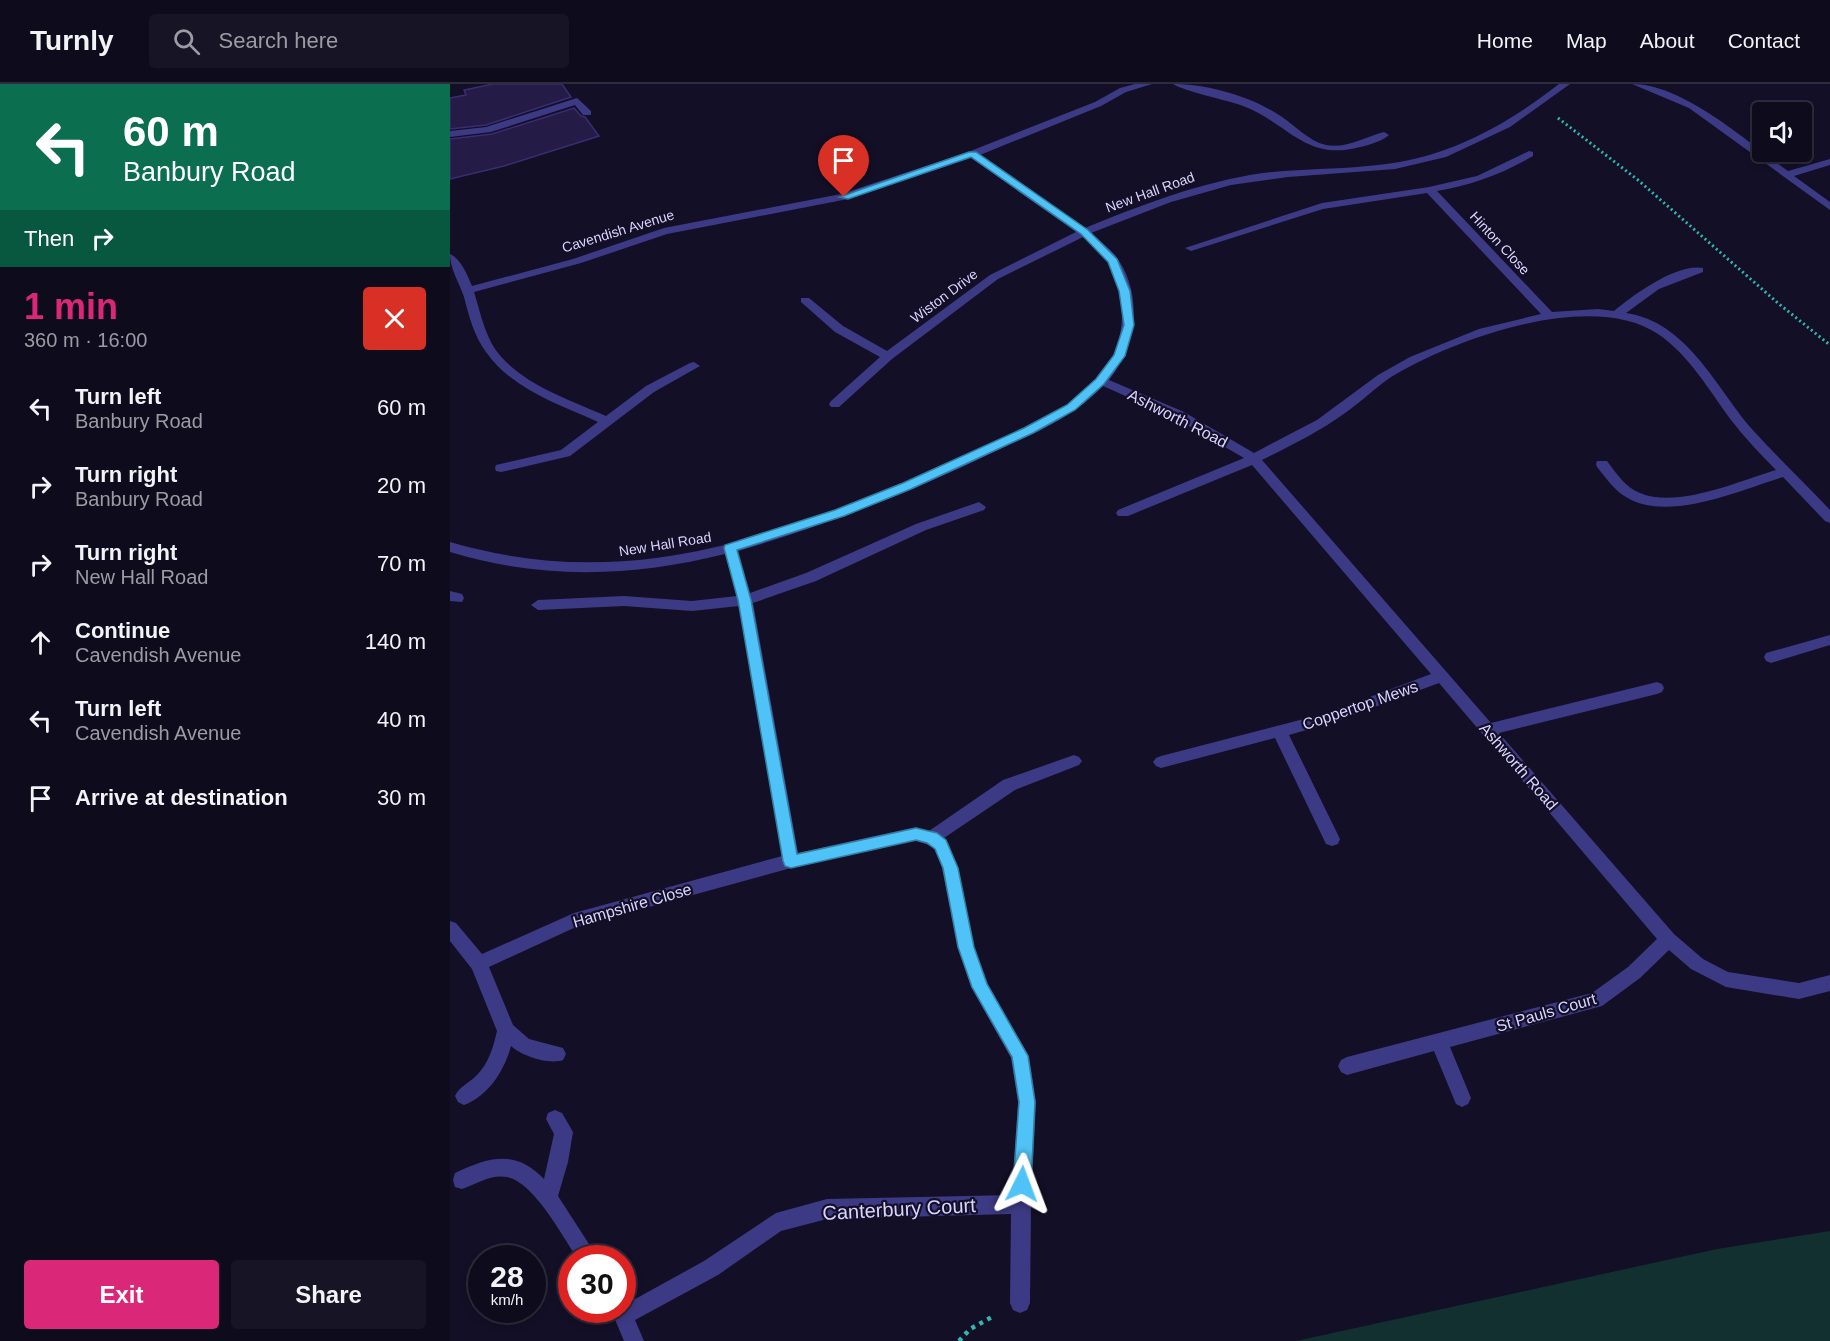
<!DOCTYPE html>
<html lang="en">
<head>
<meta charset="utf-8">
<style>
	:root { --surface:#0e0b1c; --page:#171425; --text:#f1f3f6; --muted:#9b9ba3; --line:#2e2b3b; --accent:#db2777 }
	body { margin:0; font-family:Arial,sans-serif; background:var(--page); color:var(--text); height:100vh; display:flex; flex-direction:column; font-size:22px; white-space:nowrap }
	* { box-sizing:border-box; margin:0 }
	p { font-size:20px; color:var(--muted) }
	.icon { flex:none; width:33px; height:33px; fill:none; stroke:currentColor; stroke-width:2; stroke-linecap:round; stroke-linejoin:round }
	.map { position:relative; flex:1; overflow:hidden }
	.details { display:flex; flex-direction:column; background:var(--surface); width:450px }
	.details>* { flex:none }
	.banner { background:#0b6e4f; color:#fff; overflow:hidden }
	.tools { position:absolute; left:1302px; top:18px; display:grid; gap:12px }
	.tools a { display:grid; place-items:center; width:60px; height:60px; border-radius:6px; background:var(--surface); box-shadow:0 3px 9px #0003,0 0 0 2px var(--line); font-size:30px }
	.speed { position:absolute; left:18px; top:1161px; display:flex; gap:12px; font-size:30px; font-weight:700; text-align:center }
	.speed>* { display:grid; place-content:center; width:78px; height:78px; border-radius:50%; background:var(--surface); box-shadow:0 3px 9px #0003,0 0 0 2px var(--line); line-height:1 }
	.speed small { font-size:15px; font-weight:400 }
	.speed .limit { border:9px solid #d22; background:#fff; color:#111 }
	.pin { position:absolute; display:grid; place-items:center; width:51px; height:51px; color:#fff; margin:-62px -26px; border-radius:50% 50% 50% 0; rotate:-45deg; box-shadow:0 0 6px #0007 }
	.pin .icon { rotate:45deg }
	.me { position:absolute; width:66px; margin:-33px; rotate:3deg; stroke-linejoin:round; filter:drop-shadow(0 0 4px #0008) }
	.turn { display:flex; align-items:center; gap:21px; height:126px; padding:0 24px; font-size:27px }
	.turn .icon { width:78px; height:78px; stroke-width:2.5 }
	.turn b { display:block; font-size:42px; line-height:51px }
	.then { display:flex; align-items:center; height:57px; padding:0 24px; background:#0003; gap:12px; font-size:22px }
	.round { display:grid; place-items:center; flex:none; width:63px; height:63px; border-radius:6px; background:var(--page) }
	.summary { display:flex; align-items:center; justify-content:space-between; height:102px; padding:0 24px }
	h1 { font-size:36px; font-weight:700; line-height:45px; color:var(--accent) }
	.cta { display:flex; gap:12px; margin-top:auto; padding:12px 24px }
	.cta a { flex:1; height:69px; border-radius:6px; background:var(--accent); color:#fff; font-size:24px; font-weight:700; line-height:69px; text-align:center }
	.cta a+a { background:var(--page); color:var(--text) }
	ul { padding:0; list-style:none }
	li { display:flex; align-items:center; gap:18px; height:78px; padding:0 24px }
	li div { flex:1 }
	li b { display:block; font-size:22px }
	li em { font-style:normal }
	header { display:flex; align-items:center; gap:36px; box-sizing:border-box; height:84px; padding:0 30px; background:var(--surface); border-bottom:2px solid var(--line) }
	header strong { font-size:28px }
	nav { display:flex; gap:33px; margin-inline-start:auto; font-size:21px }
	.search { width:420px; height:54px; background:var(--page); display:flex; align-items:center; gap:15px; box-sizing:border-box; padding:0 21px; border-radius:6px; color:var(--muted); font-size:22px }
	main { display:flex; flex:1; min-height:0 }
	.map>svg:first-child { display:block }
</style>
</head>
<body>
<header>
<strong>Turnly</strong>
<div class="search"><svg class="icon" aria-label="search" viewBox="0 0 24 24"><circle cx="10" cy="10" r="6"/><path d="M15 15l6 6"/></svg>Search here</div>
<nav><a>Home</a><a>Map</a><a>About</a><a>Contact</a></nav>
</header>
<main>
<section class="details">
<div class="banner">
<div class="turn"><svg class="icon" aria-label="left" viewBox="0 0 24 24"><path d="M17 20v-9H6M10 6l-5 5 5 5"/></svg><div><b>60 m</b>Banbury Road</div></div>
<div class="then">Then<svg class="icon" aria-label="right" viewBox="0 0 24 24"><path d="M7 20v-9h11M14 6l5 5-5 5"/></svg></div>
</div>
<div class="summary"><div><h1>1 min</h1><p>360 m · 16:00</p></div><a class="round" style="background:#d93025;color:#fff"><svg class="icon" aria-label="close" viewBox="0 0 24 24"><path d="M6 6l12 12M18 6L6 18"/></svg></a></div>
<ul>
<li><svg class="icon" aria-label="left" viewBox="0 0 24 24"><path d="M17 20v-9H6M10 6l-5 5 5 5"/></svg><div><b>Turn left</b><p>Banbury Road</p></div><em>60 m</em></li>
<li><svg class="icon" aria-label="right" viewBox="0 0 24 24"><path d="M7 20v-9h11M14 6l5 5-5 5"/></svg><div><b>Turn right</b><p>Banbury Road</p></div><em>20 m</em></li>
<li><svg class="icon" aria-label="right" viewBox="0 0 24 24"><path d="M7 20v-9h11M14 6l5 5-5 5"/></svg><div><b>Turn right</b><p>New Hall Road</p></div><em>70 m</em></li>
<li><svg class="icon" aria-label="ahead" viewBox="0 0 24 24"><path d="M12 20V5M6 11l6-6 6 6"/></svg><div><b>Continue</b><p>Cavendish Avenue</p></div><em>140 m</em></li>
<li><svg class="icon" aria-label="left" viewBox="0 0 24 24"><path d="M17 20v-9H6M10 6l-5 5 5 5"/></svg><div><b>Turn left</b><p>Cavendish Avenue</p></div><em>40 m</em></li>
<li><svg class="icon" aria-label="arrive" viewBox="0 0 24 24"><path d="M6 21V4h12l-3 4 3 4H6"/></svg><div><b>Arrive at destination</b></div><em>30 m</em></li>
</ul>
<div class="cta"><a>Exit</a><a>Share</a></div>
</section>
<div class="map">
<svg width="1380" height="1257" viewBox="0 0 1380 1257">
	<rect width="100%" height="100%" fill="#130f26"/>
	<path fill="#12302f" d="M 1380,1147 L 1380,1257 L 846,1257 L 1267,1165 Z"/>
	<path fill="#241b47" stroke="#3b2d73" stroke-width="1.5" d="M 43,0 L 112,0 L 121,13 L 36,41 L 0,45 L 0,14 L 16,11 L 14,6 Z
		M 124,24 L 131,32 L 135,33 L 149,52 L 54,82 L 0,95 L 0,55 L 42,50 Z"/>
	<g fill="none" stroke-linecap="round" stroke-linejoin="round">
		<path stroke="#2fb8b0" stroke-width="3" stroke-dasharray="2 3" stroke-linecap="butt" d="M 1108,34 L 1188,96 L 1329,220 L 1380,261"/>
		<path stroke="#2fb8b0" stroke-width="4.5" stroke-dasharray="4 5" stroke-linecap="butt" d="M 509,1257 L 520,1245 L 542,1233"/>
		<path fill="#3d3a85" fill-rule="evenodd" d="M 685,0 L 702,0 L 676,8 L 651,22 L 530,71 L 635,144 C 689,122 743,101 800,91 C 843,84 886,86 928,81 C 997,74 1055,42 1109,0 L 1120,0 L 1060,43 L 996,73 L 945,85 L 838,93 L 781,101 L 721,118 L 641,149 C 649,156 658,163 665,171 C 694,209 687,261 659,296 L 734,328 L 804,369 L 867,336 L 928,291 L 960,273 L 1029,245 L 1091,230 L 977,109 L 873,125 L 741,167 L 735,164 L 872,119 L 979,103 L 1027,92 L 1079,67 L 1083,68 L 1083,72 C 1052,90 1022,101 987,107 L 1102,228 L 1148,225 L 1164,227 C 1183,211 1227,179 1253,184 L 1253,188 L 1209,205 L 1176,229 C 1237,238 1265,302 1301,344 C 1326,372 1354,398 1380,426 L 1380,439 L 1375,437 L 1333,393 C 1290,406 1218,439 1176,413 C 1164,406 1156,394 1147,383 L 1146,380 L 1147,377 L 1157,377 C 1166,389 1175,403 1190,409 C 1227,425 1289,397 1326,386 C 1310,370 1295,354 1281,336 C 1259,306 1239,271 1208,250 C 1142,205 1003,255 941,293 C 925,304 911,318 895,329 C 869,348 840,362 812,376 L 1041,639 L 1207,598 L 1212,600 L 1214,604 L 1212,608 L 1207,610 L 1049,649 L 1224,850 L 1253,875 L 1278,888 L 1349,899 L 1380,891 L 1380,907 L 1349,915 L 1276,903 L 1241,885 L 1219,866 L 1190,894 L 1152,922 L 1000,963 L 1021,1014 L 1018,1020 L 1012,1023 L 1006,1020 L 984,967 L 897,991 L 891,988 L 888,982 L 891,976 L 897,973 L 1142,909 L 1178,883 L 1207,855 L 989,599 L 884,638 L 839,651 L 890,755 L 888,760 L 882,762 L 876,760 L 825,654 L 711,684 L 706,682 L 703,678 L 706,674 L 711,672 L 877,629 L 981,590 L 802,381 L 678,432 L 668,432 L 666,429 L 668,426 L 794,374 L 725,334 L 653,302 C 624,333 585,349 548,366 C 464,407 377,441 288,467 L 300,509 L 356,489 L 466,440 L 529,418 L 536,423 L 534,426 L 476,446 L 366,497 L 303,519 L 348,769 L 466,743 L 479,747 L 553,696 L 624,671 L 629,673 L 632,677 L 629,681 L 565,706 L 494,754 L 499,761 L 508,784 L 524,863 L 538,900 L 579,972 L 586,1018 L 581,1120 L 580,1219 L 577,1226 L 570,1229 L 563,1226 L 560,1219 L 561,1130 L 377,1135 L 331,1147 L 268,1191 L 185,1236 L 194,1257 L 174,1257 L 161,1226 L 172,1226 L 172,1217 L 178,1219 L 254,1177 L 326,1129 L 377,1115 L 562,1111 L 568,1018 L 561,974 L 521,903 L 508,863 L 492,784 L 485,765 L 476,760 L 466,757 L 341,784 L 126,843 L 39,883 L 63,941 L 79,955 L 113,964 L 116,970 L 113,976 C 99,981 72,972 61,962 C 54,987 39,1011 14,1021 L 8,1018 L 5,1012 C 9,1003 19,999 26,992 C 39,979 43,964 47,947 L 22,885 L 0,857 L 0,837 L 6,839 L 32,870 L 124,829 L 332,772 L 289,522 L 242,527 L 174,522 L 88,526 L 81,521 L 88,516 L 174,512 L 242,517 L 287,512 L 275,470 C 183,493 91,496 0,468 L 0,458 C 68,478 135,483 206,474 C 323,458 436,409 543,359 C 576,343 618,328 643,299 C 652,288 663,276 667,262 C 676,236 673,197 656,175 C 649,166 640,160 633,153 L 548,195 L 442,275 L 389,323 L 381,323 L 379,320 L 381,317 L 430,273 L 385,248 L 351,218 L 351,214 L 359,214 L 393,242 L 437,267 L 540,191 L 626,148 L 521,74 L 398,115 L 217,150 L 131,179 L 24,208 C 30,227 34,248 45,265 C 70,300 118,315 156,332 L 196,302 L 240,279 L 244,278 L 250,282 L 204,308 L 120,372 L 51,388 L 46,387 L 45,384 L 46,381 L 111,366 L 148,338 C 108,320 62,305 36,268 C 24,252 19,232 14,213 C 9,198 0,185 0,170 C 11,175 17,190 22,202 L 123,175 L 214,144 L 391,110 L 518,68 L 645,18 L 670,4 Z
			M 723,0 C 757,0 800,12 829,31 C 844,40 858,57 876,61 C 896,65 915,53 934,48 L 939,51 C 932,57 919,61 910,63 C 856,78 838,39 793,22 C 777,16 733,7 723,0 Z
			M 1182,0 C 1234,0 1297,58 1338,87 L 1380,75 L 1380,81 L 1344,92 L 1380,118 L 1380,126 L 1239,24 Z
			M 127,14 L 141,27 L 141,31 L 133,31 L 125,21 L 41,48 L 0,53 L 0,47 L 36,43 Z
			M 0,507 L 12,510 L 14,514 L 12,518 L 0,517 Z
			M 1380,551 L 1380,561 L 1321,579 L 1316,577 L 1314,573 L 1316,569 Z
			M 105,1026 L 112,1029 L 123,1048 L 118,1078 L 108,1112 L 148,1174 L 127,1174 C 113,1153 83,1097 57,1093 C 41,1090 26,1100 12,1105 L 5,1103 L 3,1096 L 5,1089 C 39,1073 65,1065 94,1095 L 104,1050 L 96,1035 L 98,1029 Z"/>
	</g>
	<path fill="#4fc3f7" stroke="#337fa1" stroke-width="1.5" d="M 519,68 L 526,68 L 638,146 L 667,175 L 680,207 L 684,241 L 675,272 L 654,300 L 625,326 L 583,349 L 461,405 L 394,432 L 287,466 L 301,516 L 347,770 L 466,744 L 487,749 L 496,756 L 508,784 L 524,863 L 537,900 L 578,972 L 585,1018 L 581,1100 L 578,1106 L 572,1108 L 566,1106 L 563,1100 L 569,1018 L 562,973 L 522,903 L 508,863 L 493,784 L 485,765 L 477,759 L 466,756 L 341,784 L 335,782 L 333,777 L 288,516 L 274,464 L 275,461 L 385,426 L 453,399 L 574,344 L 617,321 L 646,295 L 664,271 L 674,241 L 669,207 L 658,178 L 631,150 L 521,73 L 398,115 L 389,113 Z"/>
	<g text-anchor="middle" stroke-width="4.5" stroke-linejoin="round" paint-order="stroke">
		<g font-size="14" fill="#d9d4ff" stroke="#130f26">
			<text transform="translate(700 108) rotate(-20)" y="5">New Hall Road</text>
			<text transform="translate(168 147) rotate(-17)" y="5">Cavendish Avenue</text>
			<text transform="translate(1050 159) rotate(47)" y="5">Hinton Close</text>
			<text transform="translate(494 212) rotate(-37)" y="5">Wiston Drive</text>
			<text transform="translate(215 460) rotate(-9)" y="5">New Hall Road</text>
		</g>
		<g font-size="16" fill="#d9d4ff" stroke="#130f26">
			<text transform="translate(728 334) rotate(27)" y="6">Ashworth Road</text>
			<text transform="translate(910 621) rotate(-19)" y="6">Coppertop Mews</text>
			<text transform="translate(1069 682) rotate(49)" y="6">Ashworth Road</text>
			<text transform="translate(182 821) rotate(-16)" y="6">Hampshire Close</text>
			<text transform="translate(1096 928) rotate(-16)" y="6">St Pauls Court</text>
		</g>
		<g font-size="20" fill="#d9d4ff" stroke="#130f26">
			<text transform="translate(449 1125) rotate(-3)" y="7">Canterbury Court</text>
		</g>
	</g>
</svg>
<div class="tools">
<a><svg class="icon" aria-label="sound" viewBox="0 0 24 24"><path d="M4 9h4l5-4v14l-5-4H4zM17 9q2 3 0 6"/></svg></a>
</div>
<div class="speed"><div>28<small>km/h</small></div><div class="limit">30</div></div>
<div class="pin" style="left:394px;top:113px;background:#d93025"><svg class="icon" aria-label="arrive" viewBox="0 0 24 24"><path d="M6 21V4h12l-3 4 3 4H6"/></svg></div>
<svg class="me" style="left:572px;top:1100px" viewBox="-20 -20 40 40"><path d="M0-17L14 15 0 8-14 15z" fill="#4fc3f7" stroke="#fff" stroke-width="4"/></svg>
</div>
</main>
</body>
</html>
